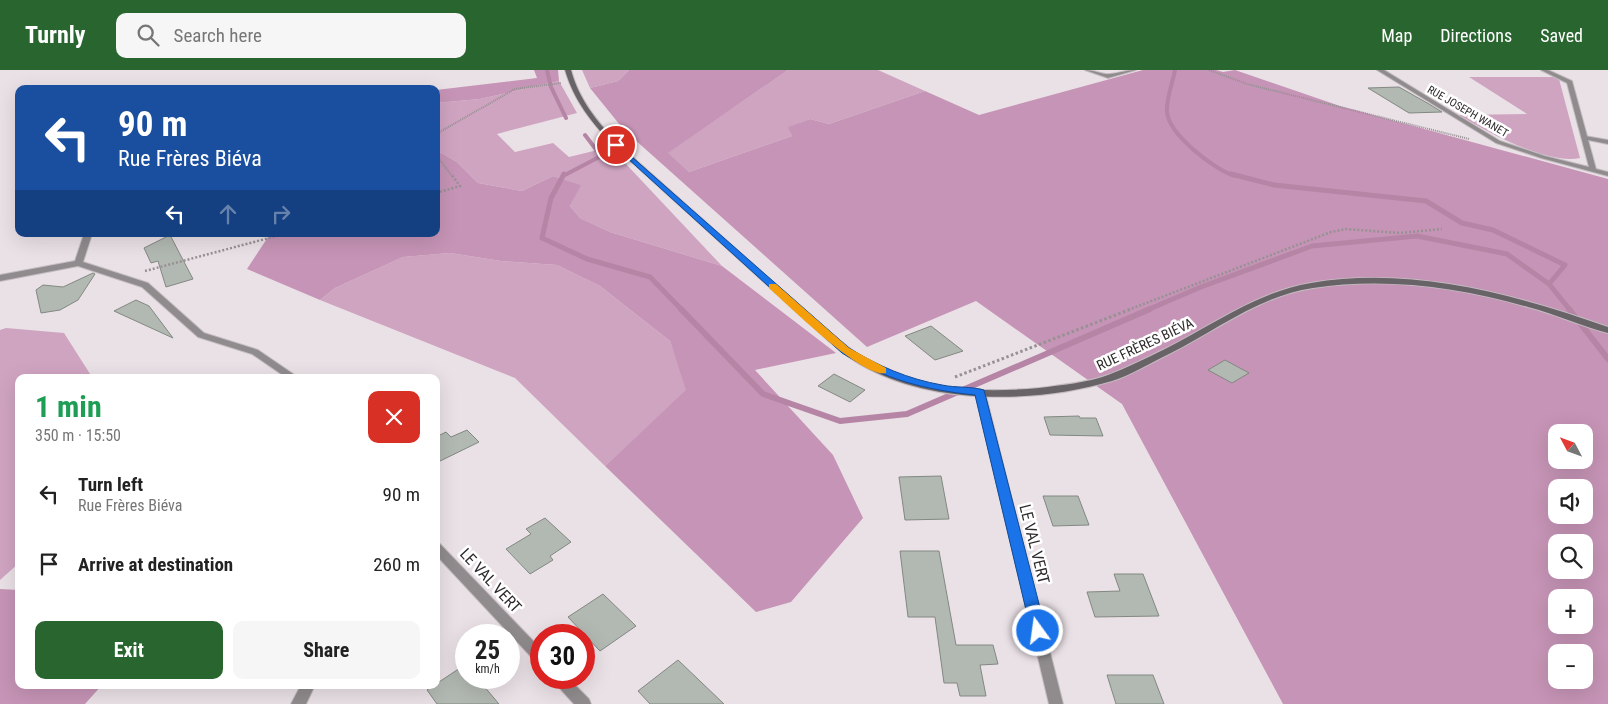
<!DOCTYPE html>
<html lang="en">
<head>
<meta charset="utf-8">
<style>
	:root { --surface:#fff; --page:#f6f6f6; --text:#222; --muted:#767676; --accent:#29662f }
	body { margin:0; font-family:"Roboto Condensed",sans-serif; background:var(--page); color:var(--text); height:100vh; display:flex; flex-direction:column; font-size:19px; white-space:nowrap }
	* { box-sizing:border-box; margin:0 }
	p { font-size:16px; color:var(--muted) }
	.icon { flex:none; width:28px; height:28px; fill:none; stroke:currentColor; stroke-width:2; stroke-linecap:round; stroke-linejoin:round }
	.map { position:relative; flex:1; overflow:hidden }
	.panel { position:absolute; left:15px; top:304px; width:425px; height:315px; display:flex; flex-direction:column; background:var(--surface); border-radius:10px; box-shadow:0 5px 20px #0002 }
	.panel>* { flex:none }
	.top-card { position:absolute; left:15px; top:15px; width:425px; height:152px; border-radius:10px; box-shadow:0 5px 20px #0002; background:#1a4fa0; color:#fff; overflow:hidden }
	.needle { width:32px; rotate:311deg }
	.tools { position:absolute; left:1548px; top:354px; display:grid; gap:10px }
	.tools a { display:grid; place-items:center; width:45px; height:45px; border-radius:10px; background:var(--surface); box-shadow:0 5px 20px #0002; font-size:25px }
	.speed { position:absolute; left:455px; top:554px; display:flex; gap:10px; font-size:25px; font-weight:700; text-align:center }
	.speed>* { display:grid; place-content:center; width:65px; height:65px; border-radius:50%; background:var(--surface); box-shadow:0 5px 20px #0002; line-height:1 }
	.speed small { font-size:12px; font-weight:400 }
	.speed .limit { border:8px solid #d22; background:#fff; color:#111 }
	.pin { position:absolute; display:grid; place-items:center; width:42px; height:42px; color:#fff; margin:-21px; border:2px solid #fff; border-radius:50%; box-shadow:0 1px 5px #0007 }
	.me { position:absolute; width:55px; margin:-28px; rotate:346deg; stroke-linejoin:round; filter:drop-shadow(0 0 4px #0008) }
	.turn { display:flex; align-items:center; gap:18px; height:105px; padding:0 20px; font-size:22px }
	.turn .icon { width:65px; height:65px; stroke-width:2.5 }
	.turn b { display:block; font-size:35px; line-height:42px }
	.lanes { display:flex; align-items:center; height:48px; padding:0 20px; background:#0003; justify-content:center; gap:25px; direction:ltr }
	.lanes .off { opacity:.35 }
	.round { display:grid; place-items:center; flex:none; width:52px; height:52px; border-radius:10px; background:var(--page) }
	.head { display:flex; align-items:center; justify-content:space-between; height:85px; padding:0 20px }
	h1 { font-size:30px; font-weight:700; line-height:38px; color:#1e9e55 }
	.primary-button { display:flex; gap:10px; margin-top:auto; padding:10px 20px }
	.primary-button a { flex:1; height:58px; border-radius:10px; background:var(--accent); color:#fff; font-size:20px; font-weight:700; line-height:58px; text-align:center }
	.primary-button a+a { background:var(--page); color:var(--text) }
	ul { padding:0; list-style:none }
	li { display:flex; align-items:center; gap:15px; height:70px; padding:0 20px }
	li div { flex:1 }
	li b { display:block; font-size:19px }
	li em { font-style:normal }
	header { display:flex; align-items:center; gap:30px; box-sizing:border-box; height:70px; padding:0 25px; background:var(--accent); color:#fff }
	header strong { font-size:24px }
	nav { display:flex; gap:28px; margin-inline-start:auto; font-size:18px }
	.search { width:350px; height:45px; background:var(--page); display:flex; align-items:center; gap:12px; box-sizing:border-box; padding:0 18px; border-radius:10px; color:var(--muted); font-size:19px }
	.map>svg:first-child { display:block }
</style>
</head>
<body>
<header>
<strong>Turnly</strong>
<div class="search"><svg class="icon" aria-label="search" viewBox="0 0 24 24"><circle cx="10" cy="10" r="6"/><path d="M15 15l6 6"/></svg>Search here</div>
<nav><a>Map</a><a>Directions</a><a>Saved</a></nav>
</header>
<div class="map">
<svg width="1608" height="634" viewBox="0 0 1608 634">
	<rect width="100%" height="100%" fill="#eae1e6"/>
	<path fill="#cfa4c1" d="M 582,0 L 629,0 L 618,11 L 590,18 Z
		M 788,0 L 878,0 L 925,21 L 829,54 L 810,49 L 789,57 L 792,66 L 689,102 L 667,83 Z
		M 1469,7 L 1554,7 L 1559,9 L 1580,88 C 1547,95 1487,62 1459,45 L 1527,44 Z
		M 559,11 L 577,43 L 497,64 L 515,82 L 553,73 L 569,87 L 610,77 L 722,196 L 610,162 L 580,148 L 570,136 L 580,115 L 553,106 L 522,121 L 478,113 L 457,92 L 436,80 L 436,33 L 480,29 Z
		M 450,183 L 501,191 L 557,195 L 600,216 L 670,271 L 687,320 L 605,396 L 515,308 L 320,230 L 335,218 L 403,187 Z
		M 6,258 L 64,263 L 92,307 L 19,308 L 19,493 L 0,510 L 0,260 Z"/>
	<path fill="#c694b6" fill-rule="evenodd" d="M 534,0 L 558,0 L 559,11 L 480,29 L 436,33 L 436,20 L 537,8 Z
		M 629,0 L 788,0 L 668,83 L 689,102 L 792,66 L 788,57 L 810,49 L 829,54 L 925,21 L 979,45 L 1143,0 L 1216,0 L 1223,2 L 1235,0 L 1340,36 L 1608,109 L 1608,634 L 1283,634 L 1122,334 L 976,231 L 867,277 L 624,60 L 590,18 L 618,11 ZM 1556,362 L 1584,362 L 1584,390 L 1556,390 ZM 1556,418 L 1584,418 L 1584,445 L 1556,445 ZM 1556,472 L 1584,472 L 1584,500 L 1556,500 ZM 1556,528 L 1584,528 L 1584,555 L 1556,555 ZM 1556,582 L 1584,582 L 1584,610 L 1556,610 Z
		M 436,80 L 457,92 L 478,113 L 522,121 L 553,106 L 581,115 L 570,136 L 580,148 L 610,162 L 722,196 L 836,283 L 755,300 L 833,385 L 863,448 L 791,532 L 756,542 L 605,396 L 686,320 L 670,271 L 600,216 L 557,195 L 501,191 L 450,183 L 403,187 L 335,218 L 320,230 L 247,199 L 270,164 L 436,164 Z
		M 0,519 L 19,520 L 19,615 L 102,615 L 85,634 L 0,634 Z"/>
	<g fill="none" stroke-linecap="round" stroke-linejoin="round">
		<path stroke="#b685a6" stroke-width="4" d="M 547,0 L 551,17 L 566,48
			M 1175,0 C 1173,12 1166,29 1167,42 C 1169,65 1215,100 1235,106
			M 563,106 L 601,86 L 585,65"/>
		<path stroke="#b685a6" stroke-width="5" d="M 564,104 L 551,128 L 542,168 L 587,189 L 650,207 L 682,240
			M 1231,104 L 1274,115 L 1426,131 L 1462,153 L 1493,160 L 1565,195 L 1549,214
			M 1147,240 L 1201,217 L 1312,176 L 1417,166 L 1507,184 L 1549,214 L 1570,240"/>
		<path stroke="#b685a6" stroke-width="6" d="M 681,239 L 763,324 L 840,351 L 907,344 L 1150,239
			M 1569,239 L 1608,289"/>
	</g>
	<path fill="#b2b8b2" stroke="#828882" d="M 1399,17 L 1429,34 L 1442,42 L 1409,43 L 1368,18 Z
		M 170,165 L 193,209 L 166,217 L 158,191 L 151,193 L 144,178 Z
		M 93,203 L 95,204 L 78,230 L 60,240 L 41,243 L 36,220 L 43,215 L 63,217 Z
		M 136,230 L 149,236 L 173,268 L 114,241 Z
		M 931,256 L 963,281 L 935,290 L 905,266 Z
		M 1225,290 L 1249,303 L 1232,313 L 1208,300 Z
		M 834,304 L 865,320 L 850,332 L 818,316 Z
		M 1079,346 L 1080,348 L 1096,348 L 1103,366 L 1050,365 L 1044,347 Z
		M 467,360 L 479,372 L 436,393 L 436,367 L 446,362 L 451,367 Z
		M 941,406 L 949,449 L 905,450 L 899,407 Z
		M 1043,426 L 1078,426 L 1089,455 L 1053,456 Z
		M 545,448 L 571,472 L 550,486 L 553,490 L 530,504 L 506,479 L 531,464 L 526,459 Z
		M 900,481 L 939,481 L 956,575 L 993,575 L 998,594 L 980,595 L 986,626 L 960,626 L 957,613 L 944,613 L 935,547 L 908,547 Z
		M 1114,504 L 1143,504 L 1159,546 L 1095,547 L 1087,522 L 1120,521 Z
		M 603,524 L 636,556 L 600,581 L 568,547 Z
		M 678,590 L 724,634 L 650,634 L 638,621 Z
		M 466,594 L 466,608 L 477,608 L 499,634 L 437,634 L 427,620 Z
		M 1107,605 L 1153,605 L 1164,634 L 1116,634 Z"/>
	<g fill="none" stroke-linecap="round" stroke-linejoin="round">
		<g stroke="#c4bcc1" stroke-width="2">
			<path id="lane" d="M 1585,66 L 1608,70 L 1608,74 L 1583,69 L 1582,68 Z"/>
		</g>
		<g stroke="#c4bcc1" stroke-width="2">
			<path id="street" d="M 1085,0 C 1094,0 1103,5 1110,4 C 1119,3 1127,0 1136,0 L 1108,8 Z
				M 1377,0 L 1384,0 L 1500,71 L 1545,86 L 1589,97 L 1567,13 L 1541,0 L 1548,0 L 1572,11 L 1596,99 L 1608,102 L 1608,106 L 1541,88 L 1496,73 Z
				M 84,164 L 92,164 L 83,192 L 148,213 L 204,263 L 258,280 L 299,308 L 287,308 L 252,284 L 198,267 L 142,217 L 78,196 L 0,211 L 0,205 L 75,191 Z
				M 980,319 L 985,322 L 1063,634 L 1049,634 L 975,322 Z
				M 436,472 L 440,474 L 541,579 L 541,594 L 536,592 L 436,485 Z
				M 552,608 L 568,608 L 589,629 L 591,634 L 574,634 L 554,612 Z
				M 301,615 L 315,615 L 306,634 L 291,634 Z"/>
		</g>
		<g stroke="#c4bcc1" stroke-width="2">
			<path id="secondary" d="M 565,0 L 571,0 C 579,30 597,51 618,74 L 826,259 C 840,271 854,282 869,292 C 920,321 982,323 1039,318 C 1061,315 1087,313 1108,305 C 1127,298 1146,288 1165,279 C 1213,255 1257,222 1311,213 C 1411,196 1514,224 1608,257 L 1608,263 C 1581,256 1555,244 1528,237 C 1459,217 1384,207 1313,218 C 1259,226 1217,260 1169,284 C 1152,292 1131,305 1112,311 C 1038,333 937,335 867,298 C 849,289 834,276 820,263 L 614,76 C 592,53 574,31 565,0 Z"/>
		</g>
		<path stroke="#979194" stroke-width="2" stroke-dasharray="1 1" stroke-linecap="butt" d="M 1209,0 L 1247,14 L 1469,69
			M 436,64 L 515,19 L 561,13
			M 436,85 L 452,106"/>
		<path stroke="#979194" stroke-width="2.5" stroke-dasharray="2 2" stroke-linecap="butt" d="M 436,123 L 460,116 L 451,104
			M 145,201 L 284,164
			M 1128,240 L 1331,162 L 1346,159 L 1399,163 L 1442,159"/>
		<path stroke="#979194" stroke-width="3" stroke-dasharray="2.5 2.5" stroke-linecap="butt" d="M 955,307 L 1131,239"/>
		<use href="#lane" fill="#908c8e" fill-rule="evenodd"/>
		<use href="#street" fill="#908c8e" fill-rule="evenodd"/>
		<use href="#secondary" fill="#686366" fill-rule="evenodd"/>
	</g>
	<path fill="#1a73e8" stroke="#114b97" d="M 616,73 L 849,278 C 878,296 908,309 942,315 C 956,318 970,316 984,320 L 1046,561 L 1044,565 L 1038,567 L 1033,565 L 1031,561 L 975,325 C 925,320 884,309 842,283 L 614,76 L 613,75 Z"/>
	<path fill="#f59e0b" d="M 769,214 L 776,214 L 849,278 L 886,298 L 886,303 C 863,309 788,235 769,218 Z"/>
	<g text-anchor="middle" stroke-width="5" stroke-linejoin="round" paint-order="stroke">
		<g font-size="11" fill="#2e2a2c" stroke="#fff">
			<text transform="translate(1468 41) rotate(30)" y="4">RUE JOSEPH WANET</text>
		</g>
		<g font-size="14" fill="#2e2a2c" stroke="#fff">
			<text transform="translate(1145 274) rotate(-25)" y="5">RUE FRÈRES BIÉVA</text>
		</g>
		<g font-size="16" fill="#2e2a2c" stroke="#fff">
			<text transform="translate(1035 474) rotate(76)" y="6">LE VAL VERT</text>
			<text transform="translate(491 510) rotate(47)" y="6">LE VAL VERT</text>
		</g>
	</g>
</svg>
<div class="tools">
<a><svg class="needle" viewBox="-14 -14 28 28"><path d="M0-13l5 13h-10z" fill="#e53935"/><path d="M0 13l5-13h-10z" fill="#767676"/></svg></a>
<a><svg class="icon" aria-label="sound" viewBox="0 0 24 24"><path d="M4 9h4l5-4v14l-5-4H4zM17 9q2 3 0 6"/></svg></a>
<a><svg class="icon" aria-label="search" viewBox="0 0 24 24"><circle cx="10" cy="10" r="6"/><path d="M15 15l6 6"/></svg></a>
<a>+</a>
<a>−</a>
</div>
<div class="speed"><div>25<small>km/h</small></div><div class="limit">30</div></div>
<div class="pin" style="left:616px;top:75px;background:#d93025"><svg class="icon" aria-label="arrive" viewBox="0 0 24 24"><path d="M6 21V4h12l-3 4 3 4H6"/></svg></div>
<svg class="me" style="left:1038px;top:561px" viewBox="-20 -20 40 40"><circle r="17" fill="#1a73e8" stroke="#fff" stroke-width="3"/><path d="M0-11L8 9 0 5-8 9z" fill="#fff"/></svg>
<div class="top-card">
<div class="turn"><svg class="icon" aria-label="left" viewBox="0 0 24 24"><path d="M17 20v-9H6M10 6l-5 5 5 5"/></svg><div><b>90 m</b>Rue Frères Biéva</div></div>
<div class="lanes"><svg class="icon" aria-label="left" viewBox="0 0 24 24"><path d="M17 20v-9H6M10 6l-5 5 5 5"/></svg><svg class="icon off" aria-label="ahead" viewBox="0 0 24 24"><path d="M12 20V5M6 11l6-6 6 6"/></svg><svg class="icon off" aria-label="right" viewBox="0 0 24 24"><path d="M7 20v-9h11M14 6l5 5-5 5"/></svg></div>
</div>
<section class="panel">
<div class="head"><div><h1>1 min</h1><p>350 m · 15:50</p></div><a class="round" style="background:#d93025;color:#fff"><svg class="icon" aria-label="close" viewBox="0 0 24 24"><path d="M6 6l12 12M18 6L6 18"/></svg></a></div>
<ul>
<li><svg class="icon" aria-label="left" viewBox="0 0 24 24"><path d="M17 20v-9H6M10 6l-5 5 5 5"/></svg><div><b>Turn left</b><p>Rue Frères Biéva</p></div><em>90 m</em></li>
<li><svg class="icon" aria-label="arrive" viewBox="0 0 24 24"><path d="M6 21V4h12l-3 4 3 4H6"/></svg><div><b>Arrive at destination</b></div><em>260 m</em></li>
</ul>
<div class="primary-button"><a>Exit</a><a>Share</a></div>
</section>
</div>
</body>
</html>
